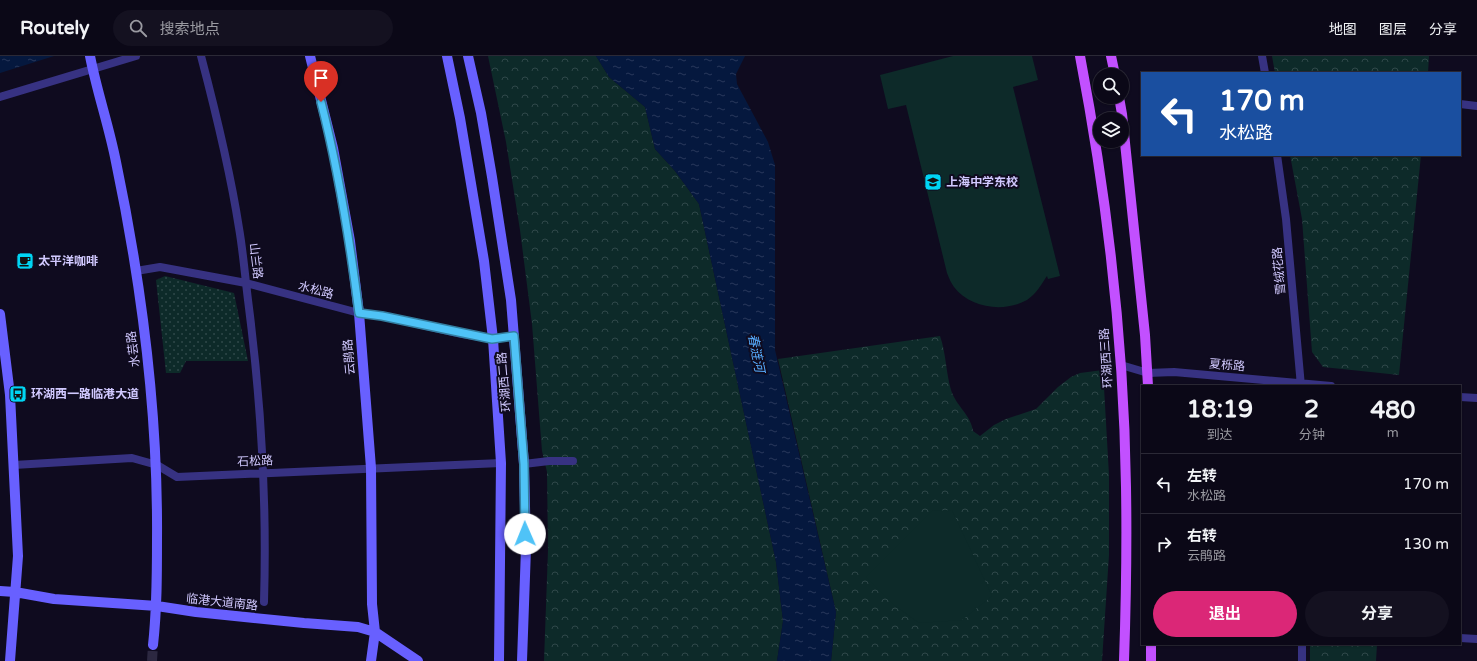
<!DOCTYPE html>
<html lang="zh">
<head>
<meta charset="utf-8">
<style>
	:root { --surface:#0b0817; --page:#141120; --text:#f1f3f6; --muted:#9a9aa1; --line:#2b2936; --accent:#db2777 }
	body { margin:0; font-family:"Varela Round","Noto Sans SC",sans-serif; background:var(--page); color:var(--text); height:100vh; display:flex; flex-direction:column; font-size:15px; white-space:nowrap }
	* { box-sizing:border-box; margin:0 }
	p { font-size:13px; color:var(--muted) }
	.icon { flex:none; width:22px; height:22px; fill:none; stroke:currentColor; stroke-width:2; stroke-linecap:round; stroke-linejoin:round }
	.map { position:relative; flex:1; overflow:hidden }
	.sheet { position:absolute; left:1141px; top:329px; width:320px; height:260px; display:flex; flex-direction:column; background:var(--surface); border-radius:0px; box-shadow:0 1px 3px #0004,0 0 0 1px var(--line) }
	.sheet>* { flex:none }
	.top-card { position:absolute; left:1141px; top:16px; width:320px; height:84px; border-radius:0px; box-shadow:0 1px 3px #0004,0 0 0 1px var(--line); background:#1a4fa0; color:#fff; overflow:hidden }
	.controls { position:absolute; left:1093px; top:12px; display:grid; gap:8px }
	.controls a { display:grid; place-items:center; width:36px; height:36px; border-radius:50%; background:var(--surface); box-shadow:0 1px 3px #0004,0 0 0 1px var(--line); font-size:20px }
	.pin { position:absolute; display:grid; place-items:center; width:34px; height:34px; color:#fff; margin:-41px -17px; border-radius:50% 50% 50% 0; rotate:-45deg; box-shadow:0 0 4px #0007 }
	.pin .icon { rotate:45deg }
	.me { position:absolute; width:44px; margin:-22px; rotate:359deg; stroke-linejoin:round; filter:drop-shadow(0 0 3px #0008) }
	.turn { display:flex; align-items:center; gap:14px; height:84px; padding:0 12px; font-size:18px }
	.turn .icon { width:52px; height:52px; stroke-width:2.5 }
	.turn b { display:block; font-size:28px; line-height:34px }
	.eta { display:flex; justify-content:space-evenly; align-items:center; height:68px; text-align:center }
	.eta b { font-size:24px; font-weight:700; line-height:28px }
	.action { display:flex; gap:8px; margin-top:auto; padding:8px 12px }
	.action a { flex:1; height:46px; border-radius:24px; background:var(--accent); color:#fff; font-size:16px; font-weight:700; line-height:46px; text-align:center }
	.action a+a { background:var(--page); color:var(--text) }
	ul { padding:0; list-style:none }
	li { display:flex; align-items:center; gap:12px; height:60px; padding:0 12px; border-top:1px solid var(--line) }
	li div { flex:1 }
	li b { display:block; font-size:15px }
	li em { font-style:normal }
	header { display:flex; align-items:center; gap:24px; box-sizing:border-box; height:56px; padding:0 20px; background:var(--surface); border-bottom:1px solid var(--line) }
	header strong { font-size:19px }
	nav { display:flex; gap:22px; margin-inline-start:auto; font-size:14px }
	.search { width:280px; height:36px; background:var(--page); display:flex; align-items:center; gap:10px; box-sizing:border-box; padding:0 14px; border-radius:22px; color:var(--muted); font-size:15px }
	.map>svg:first-child { display:block }
</style>
</head>
<body>
<header>
<strong>Routely</strong>
<div class="search"><svg class="icon" aria-label="search" viewBox="0 0 24 24"><circle cx="10" cy="10" r="6"/><path d="M15 15l6 6"/></svg>搜索地点</div>
<nav><a>地图</a><a>图层</a><a>分享</a></nav>
</header>
<div class="map">
<svg width="1477" height="605" viewBox="0 0 1477 605">
	<defs>
		<pattern id="grass-dots" width="8" height="8" patternUnits="userSpaceOnUse"><rect width="8" height="8" fill="#0d2a29"/><path d="M2 2h.1M6 6h.1" fill="none" stroke="#2f4849" stroke-width="1.8" stroke-linecap="round"/></pattern>
		<pattern id="park-crowns" width="20" height="18" patternUnits="userSpaceOnUse"><rect width="20" height="18" fill="#0d2a29"/><path d="M2 6a3 3 0 1 1 6 0M12 15a3 3 0 1 1 6 0" fill="none" stroke="#2f4849"/></pattern>
		<pattern id="water-ripples" width="26" height="14" patternUnits="userSpaceOnUse"><rect width="26" height="14" fill="#05183e"/><path d="M2 4q2-2 4 0t4 0M15 11q2-2 4 0t4 0" fill="none" stroke="#28385b"/></pattern>
	</defs>
	<rect width="100%" height="100%" fill="#0f0b1f"/>
	<path fill="url(#grass-dots)" d="M 165,220 L 234,237 L 248,305 L 186,305 L 180,317 L 166,317 L 156,224 Z"/>
	<path fill="url(#park-crowns)" d="M 488,0 L 596,0 L 609,21 L 645,51 L 655,93 L 675,115 L 699,148 L 776,506 L 783,565 L 777,605 L 544,605 L 548,494 L 547,416 L 542,395 L 532,268 L 520,174 L 506,86 Z
		M 1272,0 L 1429,0 L 1428,17 L 1275,17 Z
		M 1290,99 L 1421,99 L 1399,319 L 1323,311 L 1312,296 L 1302,163 Z
		M 940,280 C 946,297 946,317 951,334 C 956,350 971,359 973,375 L 980,380 L 994,369 L 1006,363 L 1036,353 L 1058,331 L 1071,321 L 1080,317 L 1103,314 L 1109,419 L 1109,499 L 1102,605 L 831,605 L 836,556 L 778,303 Z
		M 1310,588 L 1377,588 L 1376,605 L 1310,605 Z"/>
	<path fill="#0d2a29" d="M 953,0 L 1032,0 L 1038,24 L 1013,31 L 1060,220 L 1048,223 L 1047,220 C 1041,229 1036,238 1027,244 C 1004,257 970,252 954,231 C 951,227 949,222 947,217 L 906,49 L 888,53 L 880,19 Z
		M 952,454 L 992,540 L 962,564 L 919,567 L 894,549 L 866,521 L 932,455 Z"/>
	<path fill="url(#water-ripples)" d="M 0,0 L 54,0 L 0,17 Z
		M 596,0 L 745,0 L 736,18 L 737,28 L 768,86 L 775,109 L 775,294 L 836,556 L 831,605 L 777,605 L 783,565 L 776,506 L 699,148 L 675,115 L 655,93 L 645,51 L 609,21 Z"/>
	<g fill="none" stroke-linecap="round" stroke-linejoin="round">
		<path stroke="#2c2841" stroke-width="10" stroke-dasharray="10 5" stroke-linecap="butt" d="M 152,605 L 153,589"/>
		<path stroke="#373282" stroke-width="8" d="M 201,0 C 216,57 230,114 239,172 C 243,195 245,220 248,244 C 261,344 267,445 264,546
			M 1262,0 L 1265,17
			M 0,41 L 136,0
			M 1460,48 L 1477,50
			M 1277,99 L 1286,163 L 1301,330
			M 136,215 L 160,211 L 246,227 L 359,257 L 382,260 L 462,278 L 493,283 L 514,280
			M 1121,309 L 1148,317 L 1174,316 L 1331,330
			M 1460,341 L 1477,342
			M 524,408 L 549,405 L 573,405
			M 14,409 L 132,402 L 157,409 L 177,421 L 501,407
			M 1460,582 L 1477,583
			M 1302,605 L 1302,588"/>
		<path stroke="#6860ff" stroke-width="10" d="M 90,0 C 97,36 109,70 116,106 C 142,230 158,356 157,483 C 157,519 157,553 153,589
			M 310,0 L 333,92 L 350,185 L 359,257 L 371,412 L 372,548 L 375,576 L 371,605
			M 447,0 L 460,62 L 484,205 L 493,283 L 501,407 L 499,605
			M 468,0 L 481,57 L 492,121 L 511,244 L 524,408 L 526,492 L 522,605
			M 0,258 L 10,339 L 18,500 L 10,605
			M 0,535 L 15,536 L 54,543 L 157,550 L 196,556 L 304,567 L 358,571 L 375,576 L 418,605"/>
		<path stroke="#c250ff" stroke-width="10" d="M 1080,0 C 1107,141 1124,287 1126,431 C 1127,489 1126,547 1124,605
			M 1111,0 L 1115,19
			M 1119,41 L 1122,58 L 1145,279 L 1148,330
			M 1151,605 L 1151,588"/>
	</g>
	<g fill="none" stroke-linecap="round" stroke-linejoin="round">
		<g stroke="#337fa1" stroke-width="10">
			<path id="route" d="M 321,46 C 339,116 350,186 359,257 L 382,260 L 492,283 L 514,280 L 524,408 L 525,478"/>
		</g>
		<use href="#route" stroke="#4fc3f7" stroke-width="7"/>
	</g>
	<defs>
		<g id="school-square" transform="scale(0.9)"><rect x="-9" y="-9" width="18" height="18" rx="4" fill="#00d5f4" stroke="#0f0b1f"/><path d="M0-5L7-2L0 1L-7-2ZM-4 1L0 2.5L4 1V4Q0 6-4 4Z" fill="#111"/></g>
		<g id="cafe-square" transform="scale(0.9)"><rect x="-9" y="-9" width="18" height="18" rx="4" fill="#00d5f4" stroke="#0f0b1f"/><path d="M-5.5-4.5H6V0H3Q3 3.5 0 3.5H-2.5Q-5.5 3.5-5.5 0ZM3-3.2v2h1.7v-2ZM-6 4.5H4V6H-6Z" fill="#111"/></g>
		<g id="bus-square" transform="scale(0.9)"><rect x="-9" y="-9" width="18" height="18" rx="4" fill="#00d5f4" stroke="#0f0b1f"/><path d="M-5-6H5V4H4V6H2V4H-2V6H-4V4H-5ZM-3.5-4V0h7V-4ZM-3.5 1.2v1.5H-2V1.2ZM2 1.2v1.5H3.5V1.2Z" fill="#111"/></g>
	</defs>
	<g fill-rule="evenodd">
		<use href="#school-square" x="933" y="126"/>
		<use href="#cafe-square" x="25" y="205"/>
		<use href="#bus-square" x="18" y="338"/>
	</g>
	<g text-anchor="middle" stroke-width="4" stroke-linejoin="round" paint-order="stroke">
		<g font-size="12" font-weight="bold" fill="#d1c9ff" stroke="#0f0b1f" text-anchor="start">
			<text x="946" y="130">上海中学东校</text>
			<text x="38" y="209">太平洋咖啡</text>
			<text x="31" y="342">环湖西一路临港大道</text>
		</g>
		<g font-size="12" fill="#d1c9ff" stroke="#0f0b1f">
			<text transform="translate(256 205) rotate(83)" y="4">山兰路</text>
			<text transform="translate(1279 215) rotate(-95)" y="4">雪绒花路</text>
			<text transform="translate(316 234) rotate(15)" y="4">水松路</text>
			<text transform="translate(133 293) rotate(-97)" y="4">水芸路</text>
			<text transform="translate(349 301) rotate(-95)" y="4">云鹃路</text>
			<text transform="translate(1106 302) rotate(-94)" y="4">环湖西三路</text>
			<text transform="translate(1227 309) rotate(5)" y="4">夏栎路</text>
			<text transform="translate(504 326) rotate(-95)" y="4">环湖西二路</text>
			<text transform="translate(255 405) rotate(-2)" y="4">石松路</text>
			<text transform="translate(222 546) rotate(6)" y="4">临港大道南路</text>
		</g>
		<g font-size="13" font-style="italic" fill="#57adff" stroke="#0f0b1f">
			<text transform="translate(757 297) rotate(79)" y="5">春涟河</text>
		</g>
	</g>
</svg>
<div class="controls">
<a><svg class="icon" aria-label="search" viewBox="0 0 24 24"><circle cx="10" cy="10" r="6"/><path d="M15 15l6 6"/></svg></a>
<a><svg class="icon" aria-label="layers" viewBox="0 0 24 24"><path d="M12 4l9 5-9 5-9-5zM3 14l9 5 9-5"/></svg></a>
</div>
<div class="pin" style="left:321px;top:46px;background:#d93025"><svg class="icon" aria-label="arrive" viewBox="0 0 24 24"><path d="M6 21V4h12l-3 4 3 4H6"/></svg></div>
<svg class="me" style="left:525px;top:478px" viewBox="-20 -20 40 40"><circle r="19" fill="#fff"/><path d="M0-13L10 11 0 6-10 11z" fill="#4fc3f7"/></svg>
<div class="top-card">
<div class="turn"><svg class="icon" aria-label="left" viewBox="0 0 24 24"><path d="M17 20v-9H6M10 6l-5 5 5 5"/></svg><div><b>170 m</b>水松路</div></div>
</div>
<section class="sheet">
<div class="eta">
<div><b>18:19</b><p>到达</p></div>
<div><b>2</b><p>分钟</p></div>
<div><b>480</b><p>m</p></div>
</div>
<ul>
<li><svg class="icon" aria-label="left" viewBox="0 0 24 24"><path d="M17 20v-9H6M10 6l-5 5 5 5"/></svg><div><b>左转</b><p>水松路</p></div><em>170 m</em></li>
<li><svg class="icon" aria-label="right" viewBox="0 0 24 24"><path d="M7 20v-9h11M14 6l5 5-5 5"/></svg><div><b>右转</b><p>云鹃路</p></div><em>130 m</em></li>
</ul>
<div class="action"><a>退出</a><a>分享</a></div>
</section>
</div>
</body>
</html>
